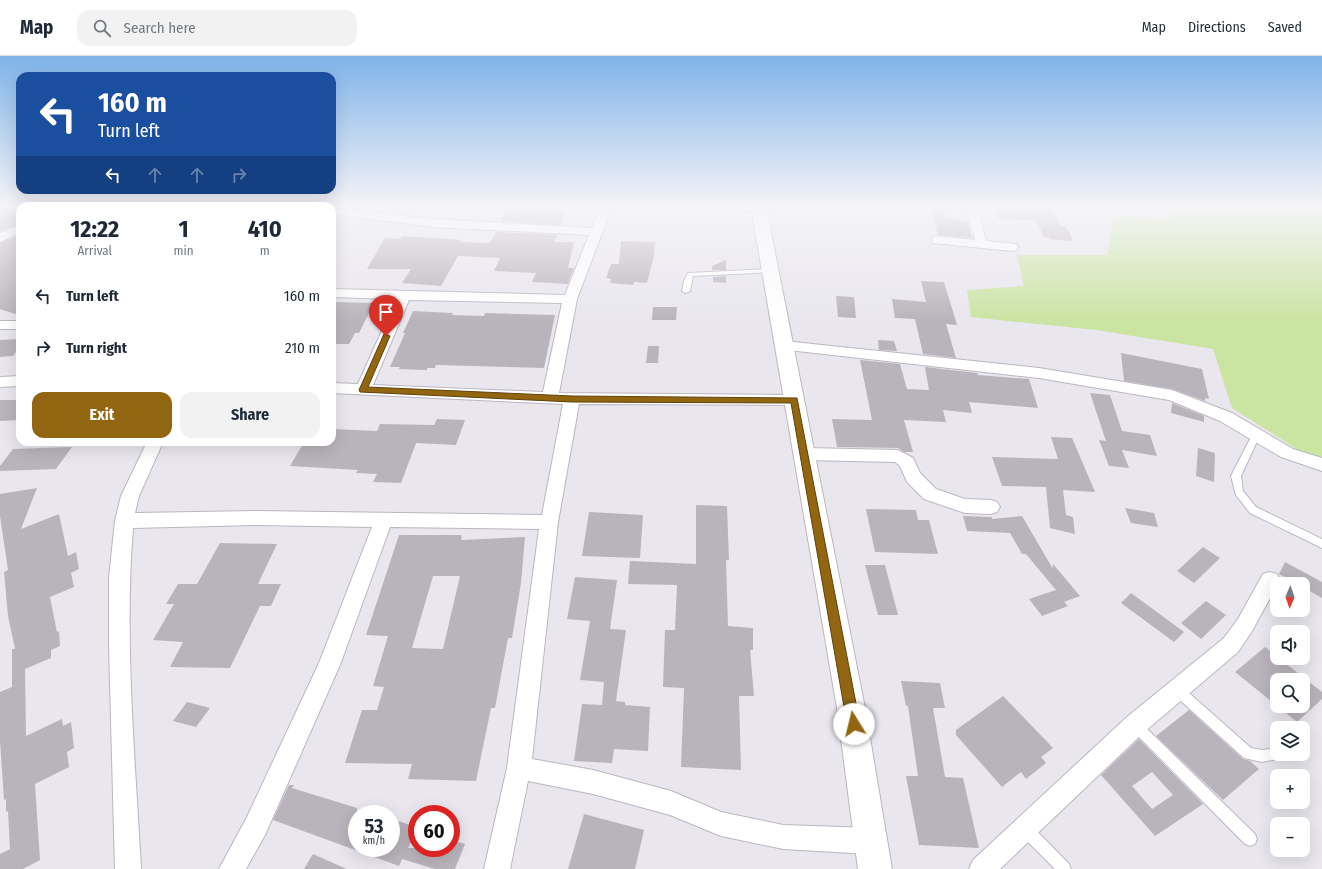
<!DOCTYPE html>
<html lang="en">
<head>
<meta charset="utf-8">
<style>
	:root { --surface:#fff; --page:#f2f2f3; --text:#1f2937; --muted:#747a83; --line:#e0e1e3; --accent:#926611 }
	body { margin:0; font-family:"Fira Sans Condensed",sans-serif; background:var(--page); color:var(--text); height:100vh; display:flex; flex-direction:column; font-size:15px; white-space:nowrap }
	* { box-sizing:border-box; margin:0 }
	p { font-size:13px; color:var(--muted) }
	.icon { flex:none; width:22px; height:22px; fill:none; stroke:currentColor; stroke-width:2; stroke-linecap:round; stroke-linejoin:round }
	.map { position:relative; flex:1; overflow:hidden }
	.drawer { position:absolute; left:16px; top:146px; width:320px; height:244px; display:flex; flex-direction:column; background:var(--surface); border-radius:12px; box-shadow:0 4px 16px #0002 }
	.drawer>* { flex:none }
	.guide { position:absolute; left:16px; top:16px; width:320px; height:122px; border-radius:12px; box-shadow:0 4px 16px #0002; background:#1a4fa0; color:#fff; overflow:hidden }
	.needle { width:26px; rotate:182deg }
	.tools { position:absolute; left:1270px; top:521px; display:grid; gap:8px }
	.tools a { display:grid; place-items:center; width:40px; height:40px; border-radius:8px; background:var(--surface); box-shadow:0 4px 16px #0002; font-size:20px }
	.speed { position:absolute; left:348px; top:749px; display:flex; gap:8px; font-size:20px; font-weight:700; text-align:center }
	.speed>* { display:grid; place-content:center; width:52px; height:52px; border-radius:50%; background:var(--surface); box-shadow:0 4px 16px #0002; line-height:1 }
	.speed small { font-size:10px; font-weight:400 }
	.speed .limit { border:6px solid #d22; background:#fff; color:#111 }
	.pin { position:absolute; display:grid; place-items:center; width:34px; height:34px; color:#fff; margin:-41px -17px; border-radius:50% 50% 50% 0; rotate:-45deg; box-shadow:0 0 4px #0007 }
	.pin .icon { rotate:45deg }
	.me { position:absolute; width:44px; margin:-22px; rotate:351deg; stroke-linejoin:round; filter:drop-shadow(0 0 3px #0008) }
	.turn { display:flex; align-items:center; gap:14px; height:84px; padding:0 16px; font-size:18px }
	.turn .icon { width:52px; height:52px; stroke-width:2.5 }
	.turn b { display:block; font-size:28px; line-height:34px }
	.lanes { display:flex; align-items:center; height:38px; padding:0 16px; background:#0003; justify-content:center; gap:20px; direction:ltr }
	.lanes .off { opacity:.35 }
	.eta { display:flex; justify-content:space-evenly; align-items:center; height:68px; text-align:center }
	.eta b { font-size:24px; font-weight:700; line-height:28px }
	.action { display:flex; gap:8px; margin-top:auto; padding:8px 16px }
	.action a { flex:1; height:46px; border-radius:12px; background:var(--accent); color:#fff; font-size:16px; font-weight:700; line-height:46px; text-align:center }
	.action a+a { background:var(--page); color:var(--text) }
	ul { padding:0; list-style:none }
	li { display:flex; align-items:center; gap:12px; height:52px; padding:0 16px }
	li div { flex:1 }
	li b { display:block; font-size:15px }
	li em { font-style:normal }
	header { display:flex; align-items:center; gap:24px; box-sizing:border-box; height:56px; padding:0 20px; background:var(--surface); border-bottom:1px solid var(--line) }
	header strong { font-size:19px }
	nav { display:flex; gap:22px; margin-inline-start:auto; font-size:14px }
	.search { width:280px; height:36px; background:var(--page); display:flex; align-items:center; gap:10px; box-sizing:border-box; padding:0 14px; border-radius:12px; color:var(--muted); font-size:15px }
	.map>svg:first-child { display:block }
</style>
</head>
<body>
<header>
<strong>Map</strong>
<div class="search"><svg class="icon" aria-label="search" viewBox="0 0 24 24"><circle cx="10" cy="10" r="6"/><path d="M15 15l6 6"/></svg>Search here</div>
<nav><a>Map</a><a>Directions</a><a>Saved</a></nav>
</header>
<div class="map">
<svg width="1322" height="813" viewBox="0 0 1322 813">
	<rect width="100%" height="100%" fill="#e9e6ee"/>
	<path fill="#cae4a2" d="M 1170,151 L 1322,151 L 1322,402 L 1300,395 L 1232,352 L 1213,293 L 1096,274 L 971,261 L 967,234 L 1024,230 L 1017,199 L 1107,199 L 1114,160 L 1170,162 Z"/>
	<path fill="#b9b4bb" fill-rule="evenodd" d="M 0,151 L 20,151 L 20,168 L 0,175 Z
		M 509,151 L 550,151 L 567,152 L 561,169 L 501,165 Z
		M 931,151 L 943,151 L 946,162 L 968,165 L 972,182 L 937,179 L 936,167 Z
		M 993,151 L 1050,151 L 1061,170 L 1066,170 L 1073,185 L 1050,183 L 1049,181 L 1044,181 L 1036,164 L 999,163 Z
		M 496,176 L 557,179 L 554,186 L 574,186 L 568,212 L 574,212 L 568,228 L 532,226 L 536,217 L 494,215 L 500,202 L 458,200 L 441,230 L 402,227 L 411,213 L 367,213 L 385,182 L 400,183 L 402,180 L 419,181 L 461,184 L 460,186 L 490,187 Z
		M 20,179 L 20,255 L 15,258 L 0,253 L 0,187 Z
		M 621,185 L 655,186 L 654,200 L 647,227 L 634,226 L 633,229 L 610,227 L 611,223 L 606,222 L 611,208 L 619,208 Z
		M 726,204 L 726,214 L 712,214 L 712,210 Z
		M 726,220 L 726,227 L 713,226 L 713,221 Z
		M 921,225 L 944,226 L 957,269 L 946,268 L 956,302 L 923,298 L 915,263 L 895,262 L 892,243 L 926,246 Z
		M 836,240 L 854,241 L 856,262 L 838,261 Z
		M 336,246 L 374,247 L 359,277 L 355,277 L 349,288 L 332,288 L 332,253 Z
		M 653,251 L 677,251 L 676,264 L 652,264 Z
		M 413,255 L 453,257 L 452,259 L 484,260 L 485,257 L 555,259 L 544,312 L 436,309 L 435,312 L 427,312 L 427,314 L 399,313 L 400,311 L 390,311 L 405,277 L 403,277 Z
		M 20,283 L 20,290 L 13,300 L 0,301 L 0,284 Z
		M 878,284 L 894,285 L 897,295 L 879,294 Z
		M 648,290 L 659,290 L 658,307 L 646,307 Z
		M 1121,297 L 1202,313 L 1209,343 L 1205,342 L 1205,345 L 1172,333 L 1124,325 Z
		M 860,304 L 900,308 L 907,333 L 929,334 L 925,311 L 977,317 L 978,319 L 1029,323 L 1038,352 L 969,346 L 972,357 L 943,354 L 946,366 L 904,364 L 913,396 L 904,396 L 898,392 L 837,391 L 832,363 L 872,364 Z
		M 1090,337 L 1110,339 L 1122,375 L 1150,379 L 1157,400 L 1122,394 L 1129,412 L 1109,410 L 1099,384 L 1106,385 Z
		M 0,344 L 20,344 L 20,364 L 0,365 Z
		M 1172,347 L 1204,360 L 1204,366 L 1171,357 Z
		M 437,363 L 465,364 L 456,389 L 416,387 L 401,427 L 373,426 L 377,418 L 356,417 L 358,414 L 290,410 L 304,386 L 332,386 L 332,373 L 377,375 L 380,368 L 434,369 Z
		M 1051,381 L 1072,382 L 1095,436 L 1063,434 L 1066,459 L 1073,461 L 1075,478 L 1050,472 L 1046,431 L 1002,430 L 992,401 L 1058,403 Z
		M 72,391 L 56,413 L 0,415 L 0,410 L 13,393 Z
		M 1198,392 L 1215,397 L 1214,426 L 1196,420 Z
		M 37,432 L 21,473 L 59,458 L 68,500 L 76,496 L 79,513 L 71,517 L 74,531 L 50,541 L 57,576 L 59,575 L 60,590 L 51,594 L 51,602 L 25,613 L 26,680 L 62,663 L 63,670 L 71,666 L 74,692 L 67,696 L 69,711 L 35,728 L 40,804 L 23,813 L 0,813 L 0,798 L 10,793 L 8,755 L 6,756 L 6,743 L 4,744 L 0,685 L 0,636 L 12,631 L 12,593 L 15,593 L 8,560 L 4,516 L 8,514 L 0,460 L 0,438 Z
		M 696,449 L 727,450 L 729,504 L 726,504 L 728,570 L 753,572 L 753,594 L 750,594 L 754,640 L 739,640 L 741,714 L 681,711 L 684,632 L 663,631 L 665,574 L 675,574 L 677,529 L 628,528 L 630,505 L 696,508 Z
		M 1125,452 L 1154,457 L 1158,471 L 1131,467 Z
		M 866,453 L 916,454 L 918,464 L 929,464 L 938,498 L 875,496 Z
		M 589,456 L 643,459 L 640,502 L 582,500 Z
		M 963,460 L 992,461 L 992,463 L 1022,460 L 1053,513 L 1053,508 L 1080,540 L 1064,546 L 1068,550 L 1042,560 L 1029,543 L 1056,534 L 1026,498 L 1022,498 L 1010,477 L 967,475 Z
		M 399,479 L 462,479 L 461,484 L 525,481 L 521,527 L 512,582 L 508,582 L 495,652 L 491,652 L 476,725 L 408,723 L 412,708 L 345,707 L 362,654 L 377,654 L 384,631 L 373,630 L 388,580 L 366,579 ZM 433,520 L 460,520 L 443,593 L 412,592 Z
		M 220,487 L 277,488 L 258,528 L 281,528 L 271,550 L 260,550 L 230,612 L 170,611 L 183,586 L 153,584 L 174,548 L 166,548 L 178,528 L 197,528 Z
		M 1203,491 L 1220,502 L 1194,527 L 1177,515 Z
		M 1285,506 L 1322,526 L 1322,542 L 1303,531 L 1303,528 L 1297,528 L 1279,518 Z
		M 865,509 L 885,509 L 898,559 L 878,559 Z
		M 575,521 L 617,524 L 610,573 L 626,574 L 616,645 L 625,646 L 625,649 L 650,651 L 648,695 L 614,693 L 612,707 L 574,705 L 582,648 L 602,649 L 604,626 L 580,624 L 590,565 L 567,563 Z
		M 1131,537 L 1184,576 L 1174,586 L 1121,547 Z
		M 1206,545 L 1226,559 L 1201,583 L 1181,567 Z
		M 1265,591 L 1322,636 L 1322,643 L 1297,666 L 1235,616 ZM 1277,624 L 1303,624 L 1303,650 L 1277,650 Z
		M 901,625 L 940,627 L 945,652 L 933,652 L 945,721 L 963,722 L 979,792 L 919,789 L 906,720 L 918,720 L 908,650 L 906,650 Z
		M 1003,640 L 1053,692 L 1041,701 L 1046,707 L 1026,723 L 1021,716 L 1002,731 L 956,679 L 956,674 Z
		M 187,646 L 210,652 L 196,671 L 173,665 Z
		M 1189,654 L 1243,703 L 1250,705 L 1259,713 L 1223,744 L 1156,680 Z
		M 1139,683 L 1203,748 L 1155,780 L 1101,719 ZM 1152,716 L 1173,739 L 1152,753 L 1132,730 Z
		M 289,729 L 294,729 L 292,732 L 357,752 L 357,792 L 391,792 L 391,763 L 417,771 L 417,774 L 408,792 L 451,792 L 451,784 L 465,788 L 455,813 L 435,813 L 402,803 L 399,810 L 273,764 Z
		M 584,758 L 644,774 L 635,813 L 568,813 Z
		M 313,798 L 347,813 L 304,813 Z"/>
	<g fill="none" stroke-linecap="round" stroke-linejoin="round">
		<g stroke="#bab7bf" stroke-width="2">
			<path id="lane" d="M 723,152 L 727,156 L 733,157 L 760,157 L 763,159 L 760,161 L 733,161 L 723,158 L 720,154 Z
				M 770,213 L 773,215 L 772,216 L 693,220 L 690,235 L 686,237 L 682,235 L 684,225 L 688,217 Z
				M 1256,376 L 1260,379 L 1241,420 L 1243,435 L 1256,451 L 1322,483 L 1322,492 L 1250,457 L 1236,439 L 1231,420 L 1252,379 Z
				M 1176,627 L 1180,629 L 1251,692 L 1262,694 L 1277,692 L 1277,698 L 1284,698 L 1282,702 L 1262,706 L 1244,702 L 1172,637 L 1170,633 L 1172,629 Z
				M 1135,663 L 1139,665 L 1255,778 L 1257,783 L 1255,788 L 1250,790 L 1245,788 L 1131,673 L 1129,669 L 1131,665 Z
				M 1025,766 L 1030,768 L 1069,808 L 1071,813 L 1055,813 L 1020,778 L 1018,773 L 1020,768 Z"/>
		</g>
		<g stroke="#bab7bf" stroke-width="2">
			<path id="street" d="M 600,151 L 612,151 L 577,243 L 559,337 L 794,339 L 800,340 L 802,344 L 800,348 L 794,349 L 579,348 L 558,466 L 532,703 L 593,714 L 671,735 L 721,756 L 783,769 L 871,772 L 880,776 L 884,785 L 880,794 L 871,798 L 783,793 L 721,780 L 670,759 L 593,738 L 528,725 L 510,813 L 484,813 L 507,712 L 539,473 L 390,471 L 340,609 L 265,779 L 246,813 L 219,813 L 247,761 L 319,607 L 372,471 L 256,469 L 133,472 C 124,585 135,700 141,813 L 115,813 L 109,590 L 109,521 L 115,465 L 121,440 L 147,386 L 163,386 L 139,440 L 135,457 L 256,455 L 542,459 L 563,348 L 332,337 L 332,327 L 358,328 L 396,243 L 332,241 L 332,233 L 565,239 L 589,179 L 432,171 L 332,158 L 332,152 L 432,163 L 592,172 ZM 409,244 L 562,247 L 543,336 L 373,329 Z
				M 966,151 L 978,151 L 984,178 L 987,185 L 1016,188 L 1018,191 L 1016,194 L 1012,195 L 933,187 L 931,184 L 933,181 L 937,180 L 975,184 Z
				M 20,169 L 20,177 L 0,186 L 0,177 Z
				M 0,265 L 20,265 L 20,273 L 0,273 Z
				M 784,285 L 1039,312 L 1172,334 L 1232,357 L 1293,393 L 1322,402 L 1322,415 L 1281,401 L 1220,365 L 1169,344 L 1039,322 L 779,293 L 777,290 L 779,287 Z
				M 20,320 L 20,330 L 0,331 L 0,321 Z
				M 805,392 L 898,394 L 913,402 L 920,417 L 936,433 L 965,443 L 991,444 L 997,446 L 1000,451 L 997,456 L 991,458 L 965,457 L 924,443 L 907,426 L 900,410 L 895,406 L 805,404 L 799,402 L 797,398 L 799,394 Z
				M 1270,516 L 1277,518 L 1280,524 L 1252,575 L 1238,596 L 1143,677 L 1000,813 L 969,813 L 973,804 L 1127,661 L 1224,582 L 1238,563 L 1263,518 Z"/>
		</g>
		<g stroke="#bab7bf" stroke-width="2">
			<path id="primary" d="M 751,151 L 766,151 L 865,652 L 892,813 L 858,813 L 837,652 Z"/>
		</g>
		<use href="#lane" fill="#fff" fill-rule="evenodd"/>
		<use href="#street" fill="#fff" fill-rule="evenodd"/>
		<use href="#primary" fill="#fff" fill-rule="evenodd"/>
	</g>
	<linearGradient id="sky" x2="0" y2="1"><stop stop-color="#7fb3e9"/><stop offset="0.57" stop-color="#f5f4f7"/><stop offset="1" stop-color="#f5f4f7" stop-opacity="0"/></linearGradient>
	<rect width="1322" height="265" fill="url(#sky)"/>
	<path fill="#926611" stroke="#5f420b" d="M 384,278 L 386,278 L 390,280 L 368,331 L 572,340 L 797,342 L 860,668 L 858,672 L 854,674 L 849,672 L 847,668 L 791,347 L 572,346 L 360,336 L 359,334 Z"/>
</svg>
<div class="tools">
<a><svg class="needle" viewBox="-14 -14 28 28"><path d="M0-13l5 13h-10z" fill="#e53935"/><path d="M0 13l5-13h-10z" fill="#747a83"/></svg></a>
<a><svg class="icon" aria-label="sound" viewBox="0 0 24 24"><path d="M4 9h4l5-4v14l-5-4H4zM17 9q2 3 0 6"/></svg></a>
<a><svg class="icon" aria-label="search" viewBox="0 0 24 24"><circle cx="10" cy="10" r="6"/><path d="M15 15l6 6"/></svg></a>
<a><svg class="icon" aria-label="layers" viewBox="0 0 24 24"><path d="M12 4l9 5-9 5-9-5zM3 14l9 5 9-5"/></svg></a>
<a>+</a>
<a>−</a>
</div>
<div class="speed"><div>53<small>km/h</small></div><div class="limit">60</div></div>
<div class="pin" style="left:386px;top:280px;background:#d93025"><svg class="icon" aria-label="arrive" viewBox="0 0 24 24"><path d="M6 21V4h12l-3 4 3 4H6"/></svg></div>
<svg class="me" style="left:854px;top:668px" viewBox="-20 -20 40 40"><circle r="19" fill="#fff"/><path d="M0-13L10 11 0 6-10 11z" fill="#926611"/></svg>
<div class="guide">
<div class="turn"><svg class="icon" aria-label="left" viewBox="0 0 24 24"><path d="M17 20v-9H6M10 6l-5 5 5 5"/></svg><div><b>160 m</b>Turn left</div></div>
<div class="lanes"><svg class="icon" aria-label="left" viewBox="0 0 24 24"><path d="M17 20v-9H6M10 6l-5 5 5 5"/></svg><svg class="icon off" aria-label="ahead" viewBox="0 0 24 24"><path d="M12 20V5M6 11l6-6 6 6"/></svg><svg class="icon off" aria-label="ahead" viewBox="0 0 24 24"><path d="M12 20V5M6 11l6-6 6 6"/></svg><svg class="icon off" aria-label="right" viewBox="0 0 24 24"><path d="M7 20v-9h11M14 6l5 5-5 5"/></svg></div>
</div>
<section class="drawer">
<div class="eta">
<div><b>12:22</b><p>Arrival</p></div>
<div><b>1</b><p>min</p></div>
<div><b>410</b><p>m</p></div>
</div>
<ul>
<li><svg class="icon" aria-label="left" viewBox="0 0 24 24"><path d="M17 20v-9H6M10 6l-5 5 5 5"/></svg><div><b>Turn left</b></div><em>160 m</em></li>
<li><svg class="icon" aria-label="right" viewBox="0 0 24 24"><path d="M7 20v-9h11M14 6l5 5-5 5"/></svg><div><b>Turn right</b></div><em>210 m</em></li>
</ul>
<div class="action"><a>Exit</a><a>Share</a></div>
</section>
</div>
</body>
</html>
